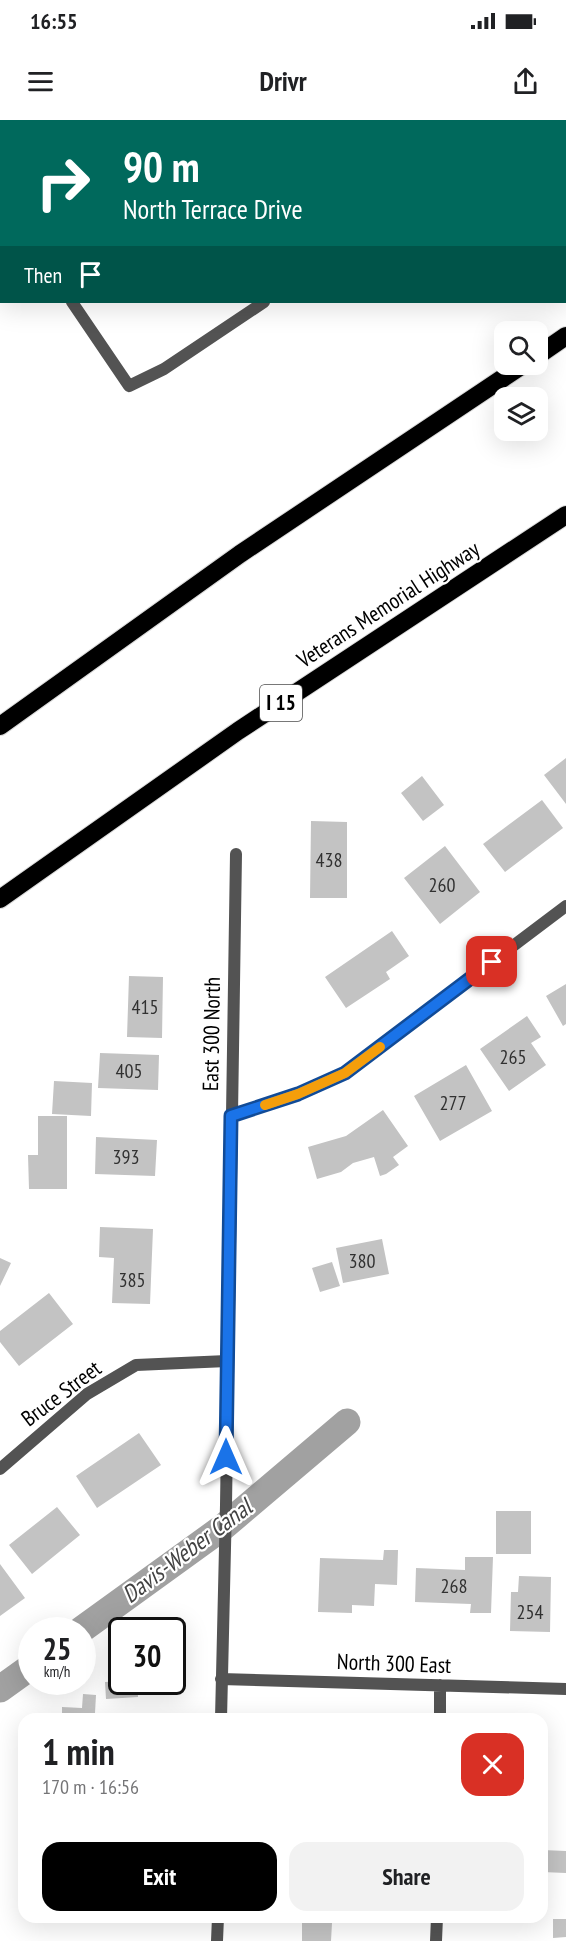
<!DOCTYPE html>
<html lang="en">
<head>
<meta charset="utf-8">
<style>
	:root { --surface:#fff; --page:#f2f2f2; --text:#202124; --muted:#757577; --accent:#000 }
	body { margin:0; font-family:"PT Sans Narrow",sans-serif; background:var(--page); color:var(--text); height:100vh; display:flex; flex-direction:column; font-size:22px; white-space:nowrap }
	* { box-sizing:border-box; margin:0 }
	p { font-size:20px; color:var(--muted) }
	.icon { flex:none; width:33px; height:33px; fill:none; stroke:currentColor; stroke-width:2; stroke-linecap:round; stroke-linejoin:round }
	.map { position:relative; flex:1; overflow:hidden }
	.sheet { position:absolute; left:18px; top:1593px; width:530px; height:210px; display:flex; flex-direction:column; background:var(--surface); border-radius:18px; box-shadow:0 6px 24px #0002 }
	.sheet>* { flex:none }
	.banner { position:absolute; left:0px; top:0px; width:567px; height:183px; box-shadow:0 6px 24px #0002; background:#00695c; color:#fff; overflow:hidden }
	.tools { position:absolute; left:494px; top:201px; display:grid; gap:12px }
	.tools a { display:grid; place-items:center; width:54px; height:54px; border-radius:12px; background:var(--surface); box-shadow:0 6px 24px #0002; font-size:30px }
	.speed { position:absolute; left:18px; top:1497px; display:flex; gap:12px; font-size:30px; font-weight:700; text-align:center }
	.speed>* { display:grid; place-content:center; width:78px; height:78px; border-radius:50%; background:var(--surface); box-shadow:0 6px 24px #0002; line-height:1 }
	.speed small { font-size:15px; font-weight:400 }
	.speed .limit { border:3px solid #111; border-radius:9px; background:#fff; color:#111 }
	.pin { position:absolute; display:grid; place-items:center; width:51px; height:51px; color:#fff; margin:-26px; border-radius:12px; box-shadow:0 3px 9px #0006 }
	.me { position:absolute; width:66px; margin:-33px; rotate:0deg; stroke-linejoin:round; filter:drop-shadow(0 0 4px #0008) }
	.turn { display:flex; align-items:center; gap:21px; height:126px; padding:0 24px; font-size:27px }
	.turn .icon { width:78px; height:78px; stroke-width:2.5 }
	.turn b { display:block; font-size:42px; line-height:51px }
	.then { display:flex; align-items:center; height:57px; padding:0 24px; background:#0003; gap:12px; font-size:22px }
	.round { display:grid; place-items:center; flex:none; width:63px; height:63px; border-radius:18px; background:var(--page) }
	.head { display:flex; align-items:center; justify-content:space-between; height:102px; padding:0 24px }
	h1 { font-size:36px; font-weight:700; line-height:45px }
	.primary-button { display:flex; gap:12px; margin-top:auto; padding:12px 24px }
	.primary-button a { flex:1; height:69px; border-radius:18px; background:var(--accent); color:#fff; font-size:24px; font-weight:700; line-height:69px; text-align:center }
	.primary-button a+a { background:var(--page); color:var(--text) }
	.status { display:flex; justify-content:space-between; align-items:center; height:42px; padding:0 30px; background:var(--surface); direction:ltr }
	.status svg { height:16px; fill:currentColor }
	header { display:flex; justify-content:space-between; align-items:center; height:78px; padding:0 24px; background:var(--surface); font-size:27px; font-weight:700 }
	.map>svg:first-child { display:block }
</style>
</head>
<body>
<div class="status"><b>16:55</b><svg viewBox="0 0 49 12"><path d="M0 12V9h3v3zM5 12V6h3v6zM10 12V3h3v9zM15 12V0h3v12zM26 1h20v11H26zM47 4h2v5h-2z"/></svg></div>
<header><svg class="icon" aria-label="menu" viewBox="0 0 24 24"><path d="M4 6h16M4 12h16M4 18h16"/></svg>Drivr<svg class="icon" aria-label="share" viewBox="0 0 24 24"><path d="M12 15V3M7 8l5-5 5 5M5 13v7h14v-7"/></svg></header>
<div class="map">
<svg width="566" height="1821" viewBox="0 0 566 1821">
	<rect width="100%" height="100%" fill="#fff"/>
	<g fill="none" stroke-linecap="round" stroke-linejoin="round">
		<path stroke="#a1a1a1" stroke-width="27" d="M 81,1510 L 222,1408 L 347,1302
			M 0,1569 L 32,1546"/>
	</g>
	<path fill="#c3c3c3" d="M 566,638 L 566,684 L 544,655 Z
		M 422,656 L 444,685 L 423,701 L 401,673 Z
		M 542,680 L 563,708 L 505,752 L 483,724 Z
		M 311,701 L 347,702 L 347,778 L 310,778 Z
		M 445,726 L 480,772 L 440,804 L 404,758 Z
		M 392,811 L 409,836 L 386,852 L 390,859 L 346,888 L 325,857 Z
		M 129,856 L 163,857 L 162,918 L 127,917 Z
		M 566,864 L 566,904 L 563,906 L 546,876 Z
		M 527,896 L 541,917 L 531,923 L 546,945 L 509,971 L 480,929 Z
		M 100,933 L 159,935 L 158,970 L 98,968 Z
		M 466,945 L 492,991 L 440,1021 L 414,976 Z
		M 54,961 L 92,963 L 91,996 L 52,994 Z
		M 383,990 L 408,1026 L 393,1037 L 399,1045 L 386,1054 L 380,1056 L 374,1037 L 353,1043 L 341,1052 L 317,1059 L 308,1027 L 346,1016 Z
		M 38,996 L 67,996 L 67,1069 L 29,1069 L 28,1035 L 38,1035 Z
		M 96,1017 L 157,1020 L 155,1056 L 95,1054 Z
		M 100,1107 L 153,1109 L 150,1184 L 112,1183 L 114,1138 L 99,1137 Z
		M 382,1119 L 389,1154 L 343,1163 L 336,1128 Z
		M 0,1138 L 11,1143 L 0,1166 Z
		M 332,1142 L 340,1166 L 320,1172 L 312,1148 Z
		M 49,1173 L 73,1204 L 19,1246 L 0,1222 L 0,1211 Z
		M 139,1313 L 161,1345 L 97,1388 L 76,1356 Z
		M 57,1387 L 80,1415 L 32,1454 L 9,1425 Z
		M 496,1391 L 531,1391 L 531,1434 L 496,1434 Z
		M 384,1430 L 398,1430 L 397,1465 L 375,1464 L 374,1486 L 352,1485 L 352,1493 L 318,1492 L 320,1438 L 383,1440 Z
		M 465,1437 L 493,1437 L 491,1493 L 470,1493 L 471,1484 L 415,1482 L 416,1448 L 465,1450 Z
		M 0,1444 L 25,1478 L 0,1496 Z
		M 519,1456 L 551,1457 L 550,1512 L 510,1511 L 511,1472 L 518,1472 Z
		M 122,1561 L 137,1562 L 138,1577 L 106,1579 L 105,1562 Z
		M 83,1574 L 96,1575 L 95,1593 L 118,1593 L 118,1599 L 62,1599 L 62,1587 L 82,1588 Z
		M 542,1730 L 566,1731 L 566,1753 L 542,1752 Z
		M 553,1799 L 566,1799 L 566,1817 L 553,1818 Z
		M 302,1802 L 332,1803 L 331,1821 L 302,1821 Z"/>
	<g fill="none" stroke-linecap="round" stroke-linejoin="round">
		<g stroke="#dbdbdb" stroke-width="20">
			<path id="highway" d="M 537,236 L 566,216
				M 0,606 L 240,434 L 524,244
				M 0,779 L 238,611 L 566,395"/>
		</g>
		<path stroke="#535353" stroke-width="12" d="M 531,2 L 533,0
			M 0,74 L 2,77
			M 72,182 L 129,266 L 164,249 L 264,182
			M 231,996 L 298,974 L 345,953 L 566,786
			M 0,1349 L 87,1274 L 136,1245 L 227,1241
			M 221,1559 L 566,1569
			M 221,1599 L 226,1385 L 236,734
			M 440,1599 L 440,1565
			M 217,1821 L 218,1797
			M 436,1821 L 437,1797"/>
		<use href="#highway" stroke="#000" stroke-width="18"/>
	</g>
	<g fill="none" stroke-linecap="round" stroke-linejoin="round">
		<g stroke="#114b97" stroke-width="15">
			<path id="route" d="M 226,1337 L 231,996 L 298,974 L 345,953 L 492,842"/>
		</g>
		<use href="#route" stroke="#1a73e8" stroke-width="10"/>
		<path stroke="#f59e0b" stroke-width="10" d="M 265,985 L 298,974 L 345,953 L 380,927"/>
	</g>
	<g text-anchor="middle" stroke-width="4.5" stroke-linejoin="round" paint-order="stroke">
		<g font-size="20" fill="#313131">
			<text x="329" y="747">438</text>
			<text x="442" y="772">260</text>
			<text x="145" y="894">415</text>
			<text x="513" y="944">265</text>
			<text x="129" y="958">405</text>
			<text x="453" y="990">277</text>
			<text x="126" y="1044">393</text>
			<text x="362" y="1148">380</text>
			<text x="132" y="1167">385</text>
			<text x="454" y="1473">268</text>
			<text x="530" y="1499">254</text>
		</g>
		<rect fill="#fff" stroke="#4c4c4c" stroke-width="1.5" x="260" y="565" width="42" height="36" rx="4.5"/>
		<g font-size="21" font-weight="bold" fill="#000">
			<text x="281" y="590">I 15</text>
		</g>
		<g font-size="22" fill="#000" stroke="#fff">
			<text transform="translate(388 484) rotate(-33)" y="8">Veterans Memorial Highway</text>
			<text transform="translate(211 914) rotate(-89)" y="8">East 300 North</text>
			<text transform="translate(61 1273) rotate(-37)" y="8">Bruce Street</text>
			<text transform="translate(394 1543) rotate(2)" y="8">North 300 East</text>
		</g>
		<g font-size="24" font-style="italic" fill="#424242" stroke="#fff">
			<text transform="translate(187 1431) rotate(-37)" y="8">Davis-Weber Canal</text>
		</g>
	</g>
</svg>
<div class="tools">
<a><svg class="icon" aria-label="search" viewBox="0 0 24 24"><circle cx="10" cy="10" r="6"/><path d="M15 15l6 6"/></svg></a>
<a><svg class="icon" aria-label="layers" viewBox="0 0 24 24"><path d="M12 4l9 5-9 5-9-5zM3 14l9 5 9-5"/></svg></a>
</div>
<div class="speed"><div>25<small>km/h</small></div><div class="limit">30</div></div>
<div class="pin" style="left:492px;top:842px;background:#d93025"><svg class="icon" aria-label="arrive" viewBox="0 0 24 24"><path d="M6 21V4h12l-3 4 3 4H6"/></svg></div>
<svg class="me" style="left:226px;top:1337px" viewBox="-20 -20 40 40"><path d="M0-17L14 15 0 8-14 15z" fill="#1a73e8" stroke="#fff" stroke-width="4"/></svg>
<div class="banner">
<div class="turn"><svg class="icon" aria-label="right" viewBox="0 0 24 24"><path d="M7 20v-9h11M14 6l5 5-5 5"/></svg><div><b>90 m</b>North Terrace Drive</div></div>
<div class="then">Then<svg class="icon" aria-label="arrive" viewBox="0 0 24 24"><path d="M6 21V4h12l-3 4 3 4H6"/></svg></div>
</div>
<section class="sheet">
<div class="head"><div><h1>1 min</h1><p>170 m · 16:56</p></div><a class="round" style="background:#d93025;color:#fff"><svg class="icon" aria-label="close" viewBox="0 0 24 24"><path d="M6 6l12 12M18 6L6 18"/></svg></a></div>
<div class="primary-button"><a>Exit</a><a>Share</a></div>
</section>
</div>
</body>
</html>
